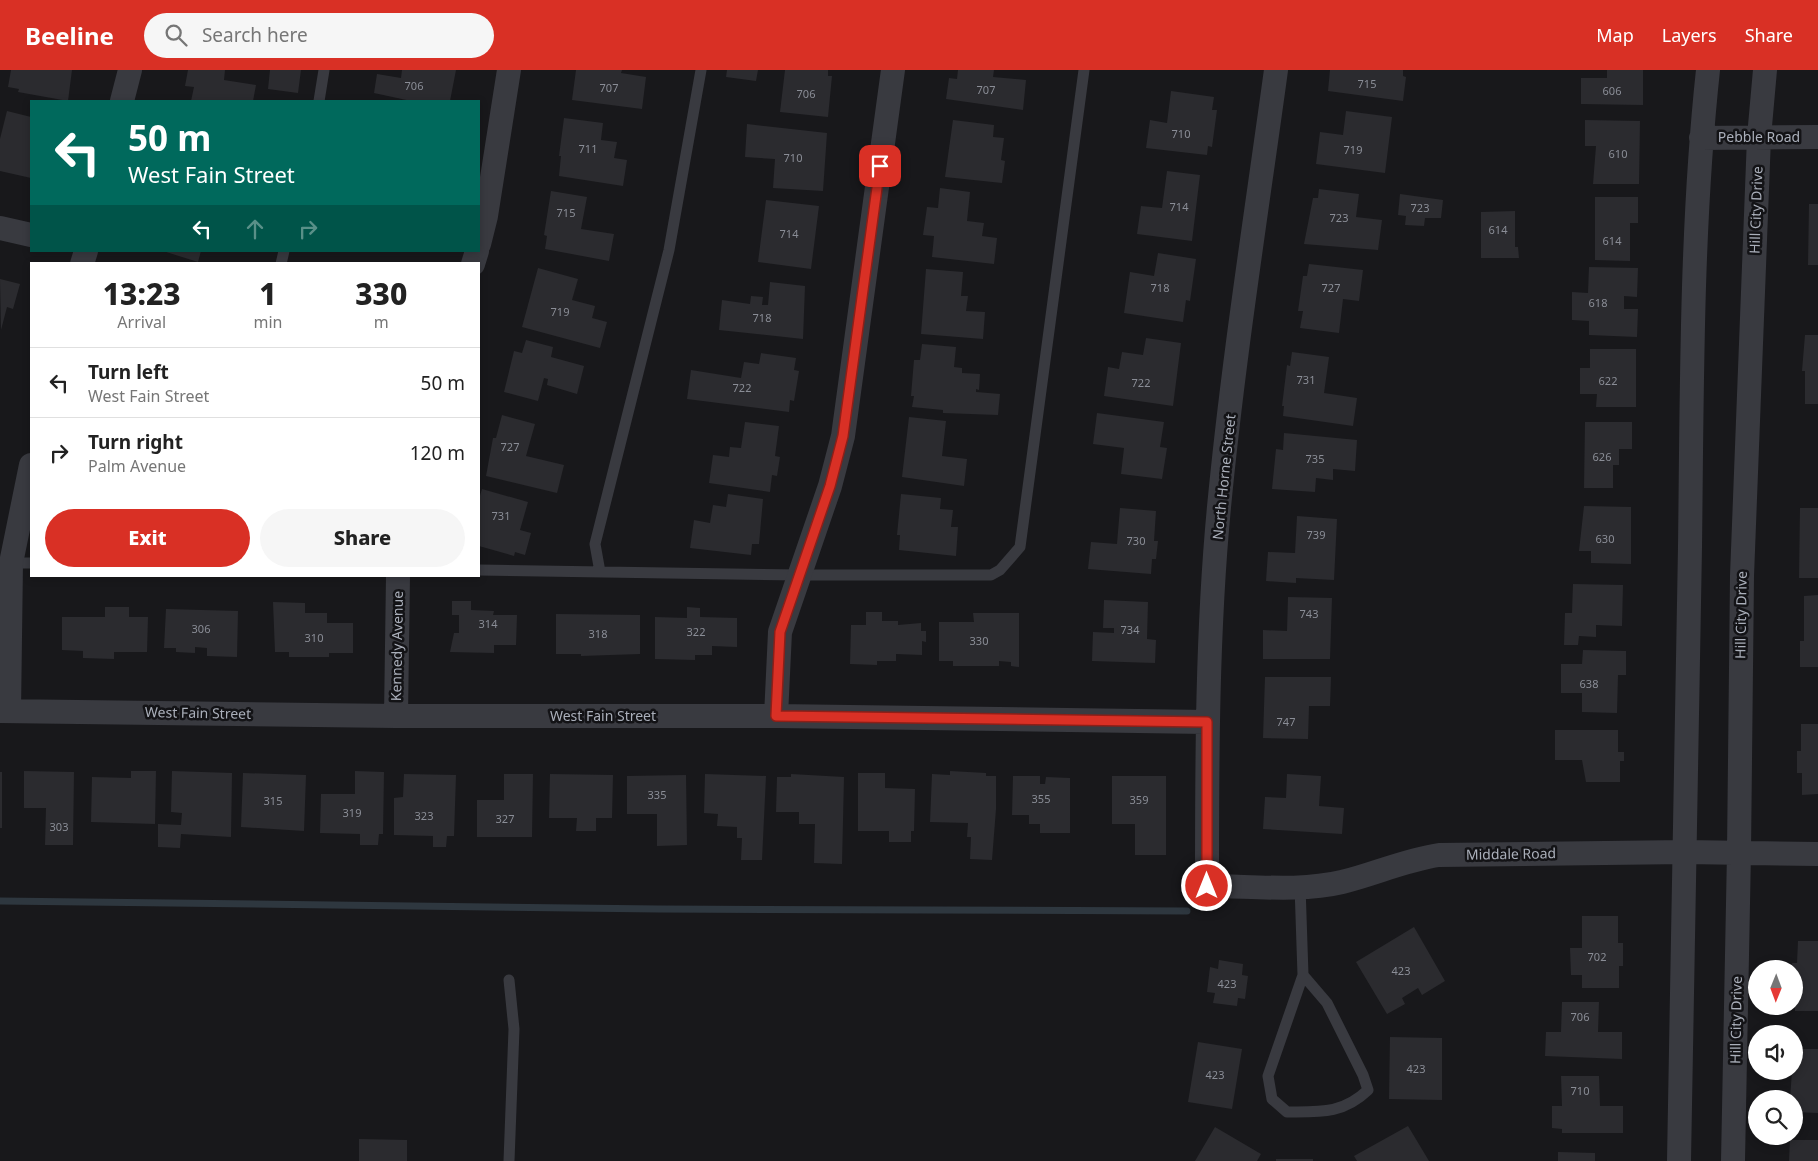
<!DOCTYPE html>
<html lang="en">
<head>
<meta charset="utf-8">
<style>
	:root { --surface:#fff; --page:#f6f6f6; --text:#222; --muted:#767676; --line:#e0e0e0; --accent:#d93025 }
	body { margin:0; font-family:"Noto Sans",sans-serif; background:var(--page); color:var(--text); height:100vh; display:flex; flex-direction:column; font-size:19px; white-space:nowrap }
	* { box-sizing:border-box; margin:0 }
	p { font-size:16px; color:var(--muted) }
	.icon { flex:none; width:28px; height:28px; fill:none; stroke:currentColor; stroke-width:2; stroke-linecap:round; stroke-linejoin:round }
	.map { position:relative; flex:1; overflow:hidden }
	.drawer { position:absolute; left:30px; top:192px; width:450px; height:315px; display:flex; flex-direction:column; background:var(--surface); border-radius:0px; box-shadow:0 2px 8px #0003 }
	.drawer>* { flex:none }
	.guide { position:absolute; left:30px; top:30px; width:450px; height:152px; border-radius:0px; box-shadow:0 2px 8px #0003; background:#00695c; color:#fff; overflow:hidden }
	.needle { width:32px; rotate:181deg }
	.tools { position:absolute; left:1748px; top:890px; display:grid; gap:10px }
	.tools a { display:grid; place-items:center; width:55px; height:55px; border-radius:50%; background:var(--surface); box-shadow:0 2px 8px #0003; font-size:25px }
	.pin { position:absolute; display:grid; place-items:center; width:42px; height:42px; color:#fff; margin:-21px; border-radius:10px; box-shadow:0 2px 8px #0006 }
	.me { position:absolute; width:55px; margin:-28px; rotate:0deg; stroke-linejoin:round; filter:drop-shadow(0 0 4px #0008) }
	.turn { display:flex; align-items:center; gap:18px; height:105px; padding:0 15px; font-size:22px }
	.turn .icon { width:65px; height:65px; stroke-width:2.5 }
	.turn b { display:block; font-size:35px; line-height:42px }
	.lanes { display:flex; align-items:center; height:48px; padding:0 15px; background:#0003; justify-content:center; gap:25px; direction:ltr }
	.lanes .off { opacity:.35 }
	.eta { display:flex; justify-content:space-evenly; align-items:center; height:85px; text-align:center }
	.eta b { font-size:30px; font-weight:800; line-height:35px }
	.button { display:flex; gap:10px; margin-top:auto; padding:10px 15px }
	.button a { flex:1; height:58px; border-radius:30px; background:var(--accent); color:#fff; font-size:20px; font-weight:800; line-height:58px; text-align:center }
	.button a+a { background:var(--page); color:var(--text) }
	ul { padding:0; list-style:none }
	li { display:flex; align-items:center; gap:15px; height:70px; padding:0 15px; border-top:1px solid var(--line) }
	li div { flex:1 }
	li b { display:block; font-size:19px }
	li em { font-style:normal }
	header { display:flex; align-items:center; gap:30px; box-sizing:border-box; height:70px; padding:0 25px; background:var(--accent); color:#fff }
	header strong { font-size:24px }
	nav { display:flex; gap:28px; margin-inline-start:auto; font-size:18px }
	.search { width:350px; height:45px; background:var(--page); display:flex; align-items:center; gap:12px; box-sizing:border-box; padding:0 18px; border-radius:28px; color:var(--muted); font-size:19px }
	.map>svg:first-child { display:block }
</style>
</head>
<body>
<header>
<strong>Beeline</strong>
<div class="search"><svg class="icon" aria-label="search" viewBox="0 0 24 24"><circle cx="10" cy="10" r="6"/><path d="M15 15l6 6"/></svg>Search here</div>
<nav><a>Map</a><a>Layers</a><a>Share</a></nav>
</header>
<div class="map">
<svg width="1818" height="1091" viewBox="0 0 1818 1091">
	<rect width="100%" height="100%" fill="#18181b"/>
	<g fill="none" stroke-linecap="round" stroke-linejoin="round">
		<path stroke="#2e373f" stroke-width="7" d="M 0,831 L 659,839 L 1187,841"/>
	</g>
	<path fill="#2b2b2f" d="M 11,0 L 72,0 L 68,31 L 18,22 L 19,19 L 8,17 Z
		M 188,0 L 225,0 L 224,10 L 256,15 L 253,31 L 191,31 L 194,17 L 185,16 Z
		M 270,0 L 301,0 L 298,23 L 268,19 Z
		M 402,0 L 456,0 L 450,31 L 411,31 L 374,23 L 377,4 L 401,8 Z
		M 576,0 L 622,0 L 621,3 L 646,7 L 642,39 L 572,30 Z
		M 727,0 L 758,0 L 756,11 L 726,7 Z
		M 785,0 L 828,0 L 828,6 L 832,6 L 828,47 L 780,42 Z
		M 958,0 L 994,0 L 993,7 L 1026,10 L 1023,40 L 946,29 L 949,8 L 957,9 Z
		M 1330,0 L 1403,0 L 1403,6 L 1406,7 L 1403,31 L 1328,21 Z
		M 1607,0 L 1643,0 L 1643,35 L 1581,34 L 1581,8 L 1607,8 Z
		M 1171,21 L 1214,27 L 1212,40 L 1217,40 L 1212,77 L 1208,76 L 1207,85 L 1146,78 L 1150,50 L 1167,53 Z
		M 7,41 L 31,47 L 31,108 L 0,101 L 0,69 Z
		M 1346,41 L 1392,47 L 1385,103 L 1316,94 L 1320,62 L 1343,65 Z
		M 564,48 L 603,53 L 601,70 L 617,72 L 614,88 L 627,90 L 623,116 L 559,106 L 561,86 L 559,86 Z
		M 953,50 L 994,55 L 993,67 L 1004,68 L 1001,90 L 1005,91 L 1002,113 L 945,107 Z
		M 1585,50 L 1640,51 L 1639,114 L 1593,114 L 1596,76 L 1585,76 Z
		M 747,54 L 827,63 L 823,121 L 773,118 L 775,89 L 745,87 Z
		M 1167,101 L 1200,105 L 1192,171 L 1137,164 L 1141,136 L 1162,138 Z
		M 940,118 L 970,122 L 967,151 L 984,153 L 982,166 L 997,168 L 994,194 L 932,187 L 934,166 L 923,165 L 927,137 L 938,138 Z
		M 1319,119 L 1359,124 L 1356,147 L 1382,150 L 1378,180 L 1304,174 L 1313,128 L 1318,128 Z
		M 551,121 L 587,127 L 581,159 L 614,164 L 609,191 L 545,179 L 547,166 L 544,165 Z
		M 1400,124 L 1443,130 L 1441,148 L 1425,148 L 1424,156 L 1405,155 L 1406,146 L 1398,145 Z
		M 1595,127 L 1638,127 L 1638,153 L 1630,153 L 1630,191 L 1595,190 Z
		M 766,130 L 819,136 L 811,199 L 758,192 Z
		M 1809,134 L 1818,134 L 1818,195 L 1808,195 Z
		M 1515,141 L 1515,177 L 1518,177 L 1519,188 L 1481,188 L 1481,142 Z
		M 163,181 L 201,181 L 198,192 Z
		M 1158,183 L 1196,189 L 1190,231 L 1186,230 L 1183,252 L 1124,243 L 1130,202 L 1154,206 Z
		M 1309,194 L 1363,200 L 1359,231 L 1343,229 L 1339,263 L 1300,258 L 1303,241 L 1298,241 L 1303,206 L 1307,206 Z
		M 1589,197 L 1638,198 L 1637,227 L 1624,226 L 1624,239 L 1638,239 L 1637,267 L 1589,265 L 1589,251 L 1572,250 L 1572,222 L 1588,223 Z
		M 538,198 L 578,209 L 572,230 L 595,236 L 592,248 L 607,252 L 600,278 L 522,257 Z
		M 926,199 L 963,202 L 961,226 L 968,226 L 966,241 L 985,242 L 983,269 L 921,264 Z
		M 0,209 L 20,214 L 13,239 L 7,237 L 1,260 Z
		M 770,212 L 805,216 L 803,269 L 719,260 L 722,230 L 750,234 L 751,226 L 763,227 L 762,235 L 768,235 Z
		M 1805,265 L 1818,265 L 1818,334 L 1805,334 L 1805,301 L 1802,301 Z
		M 1146,268 L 1181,273 L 1173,336 L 1104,326 L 1108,297 L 1119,299 L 1122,282 L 1143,285 Z
		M 526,270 L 553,277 L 551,287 L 584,296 L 577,324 L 547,315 L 548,309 L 544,308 L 538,331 L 504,322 L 514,281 L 522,283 Z
		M 922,274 L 956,277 L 954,297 L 962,298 L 962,303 L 980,304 L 979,320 L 976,319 L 976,322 L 1000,324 L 998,345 L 943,343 L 943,340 L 912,337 L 914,326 L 911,326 L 914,290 L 920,290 Z
		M 1590,279 L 1636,279 L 1636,337 L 1596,337 L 1597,324 L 1580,324 L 1580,298 L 1590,298 Z
		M 1292,282 L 1329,287 L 1324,323 L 1357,328 L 1353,356 L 1283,346 L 1284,336 L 1282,336 L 1287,295 L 1290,296 Z
		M 761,283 L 796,288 L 794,300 L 799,301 L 794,331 L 790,330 L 789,342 L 687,329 L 691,300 L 741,308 L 744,292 L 759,294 Z
		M 1097,343 L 1164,352 L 1160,377 L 1167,378 L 1162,409 L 1121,404 L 1124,378 L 1093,374 Z
		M 502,345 L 535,354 L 526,386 L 564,395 L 557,423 L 486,406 L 493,368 L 496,368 Z
		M 909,347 L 946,351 L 942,386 L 967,389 L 964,416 L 902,407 Z
		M 745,352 L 779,356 L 775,386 L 780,387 L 777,406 L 772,405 L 770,422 L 709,413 L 713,385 L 729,387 L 730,377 L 741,378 Z
		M 1585,352 L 1632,352 L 1632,379 L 1619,379 L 1619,395 L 1613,395 L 1613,418 L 1584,418 Z
		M 1284,363 L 1357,370 L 1355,401 L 1333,399 L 1333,410 L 1316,408 L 1315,422 L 1272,419 L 1276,379 L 1283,380 Z
		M 482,419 L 528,432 L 520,460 L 531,463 L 525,485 L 515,482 L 514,486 L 479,476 L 479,429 Z
		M 728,424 L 763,429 L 759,474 L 752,474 L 751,485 L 690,478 L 694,450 L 710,453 L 713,435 L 726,437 Z
		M 901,424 L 941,428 L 940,439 L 953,440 L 951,457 L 958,457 L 956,486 L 899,480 L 900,465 L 897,465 Z
		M 1584,436 L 1631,437 L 1631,494 L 1591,493 L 1591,481 L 1579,481 Z
		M 1120,438 L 1156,441 L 1154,471 L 1158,471 L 1156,489 L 1152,489 L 1151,504 L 1088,499 L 1091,472 L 1117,474 Z
		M 1800,438 L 1818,438 L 1818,508 L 1799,508 Z
		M 1297,446 L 1337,449 L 1334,510 L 1296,508 L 1296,513 L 1266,511 L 1268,482 L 1295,483 Z
		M 1573,514 L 1623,515 L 1622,556 L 1596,555 L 1596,567 L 1579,566 L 1578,575 L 1564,575 L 1565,543 L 1572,543 Z
		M 1818,525 L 1818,597 L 1800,597 L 1800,571 L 1804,571 L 1804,526 Z
		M 1288,527 L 1332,528 L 1330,589 L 1263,589 L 1263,560 L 1287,561 Z
		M 1104,530 L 1148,532 L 1147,569 L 1156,570 L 1155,593 L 1092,591 L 1093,562 L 1114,563 L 1114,558 L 1103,558 Z
		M 452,531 L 471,531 L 471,540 L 494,541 L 493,545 L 517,545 L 516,575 L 494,575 L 494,583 L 450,582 L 454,563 L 459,563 L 459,545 L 452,545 Z
		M 273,532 L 305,533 L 305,543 L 327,543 L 327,553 L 353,553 L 353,583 L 329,583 L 329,587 L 289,587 L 289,582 L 275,582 Z
		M 105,537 L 129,537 L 129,547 L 148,547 L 147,582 L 114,582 L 114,589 L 83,588 L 83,581 L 62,580 L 62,547 L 105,547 Z
		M 687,537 L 700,538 L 700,547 L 737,548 L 737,577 L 712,576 L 712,585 L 695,585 L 695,590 L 655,589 L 655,547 L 687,548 Z
		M 166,539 L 238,541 L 237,587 L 207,586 L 207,578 L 195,577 L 195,583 L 176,582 L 176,578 L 164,578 Z
		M 866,542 L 882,542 L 882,551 L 898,551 L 898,555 L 921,553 L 921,561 L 926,561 L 926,572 L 922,571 L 922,585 L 896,584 L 896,591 L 877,591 L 877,595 L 850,594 L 851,555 L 866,555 Z
		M 973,543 L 1019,543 L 1019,597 L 1011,596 L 1011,592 L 999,591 L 999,596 L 953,596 L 953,591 L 939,591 L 939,552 L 974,552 Z
		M 556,544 L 640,545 L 640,584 L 581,586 L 581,584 L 556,584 Z
		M 1583,580 L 1626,581 L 1626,605 L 1618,605 L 1617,643 L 1582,642 L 1582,623 L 1561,623 L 1561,594 L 1582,594 Z
		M 1265,607 L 1331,607 L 1330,636 L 1309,636 L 1308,669 L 1263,668 Z
		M 1801,654 L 1818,654 L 1818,724 L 1802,725 L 1802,703 L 1797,703 L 1797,681 L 1801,681 Z
		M 1555,660 L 1618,660 L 1618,682 L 1624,682 L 1624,691 L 1620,691 L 1620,712 L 1586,712 L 1582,690 L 1555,690 Z
		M 24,701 L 74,702 L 73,775 L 45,775 L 46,738 L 24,738 Z
		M 131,701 L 156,701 L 155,754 L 91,752 L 92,707 L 131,708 Z
		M 172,701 L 232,703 L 231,767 L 181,764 L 180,778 L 158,777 L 158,754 L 181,755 L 182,743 L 171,742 Z
		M 355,701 L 384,702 L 383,764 L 379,764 L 378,775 L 360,775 L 360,764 L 320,763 L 321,724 L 355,724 Z
		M 950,701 L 986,703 L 986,706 L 996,706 L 996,739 L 992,790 L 970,789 L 971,767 L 967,767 L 968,753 L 930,752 L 932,704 L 950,705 Z
		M 0,702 L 2,702 L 2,758 L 0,758 Z
		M 243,703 L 306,705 L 304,761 L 241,757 Z
		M 858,703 L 885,703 L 885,718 L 915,719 L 914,761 L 911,761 L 911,772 L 889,772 L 889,761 L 858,761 Z
		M 404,704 L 456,705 L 454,766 L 447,766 L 446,777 L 433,777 L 433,766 L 394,765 L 394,728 L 403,727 Z
		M 504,704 L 533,704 L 532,767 L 477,767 L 477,730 L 504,730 Z
		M 550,704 L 613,705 L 612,748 L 596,748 L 596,761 L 576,761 L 577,748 L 549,748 Z
		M 705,704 L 766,706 L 762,790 L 741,790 L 742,768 L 737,768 L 737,757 L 717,756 L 718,744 L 704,743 Z
		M 791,704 L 844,707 L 842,794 L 814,793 L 815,754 L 799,754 L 799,742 L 776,742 L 777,707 L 791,707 Z
		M 1287,704 L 1321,706 L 1319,736 L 1344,738 L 1342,764 L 1263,759 L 1265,727 L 1286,728 Z
		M 686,705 L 687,775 L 657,776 L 657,744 L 627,744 L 627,706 Z
		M 1013,706 L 1040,706 L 1040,714 L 1045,714 L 1046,707 L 1070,708 L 1070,763 L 1040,763 L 1040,754 L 1029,754 L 1029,745 L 1012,745 Z
		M 1112,706 L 1166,706 L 1166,785 L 1135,785 L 1135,754 L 1112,754 Z
		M 1582,846 L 1618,846 L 1618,873 L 1623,873 L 1623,896 L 1619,896 L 1619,918 L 1582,918 L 1582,905 L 1571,905 L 1570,878 L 1582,878 Z
		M 1414,857 L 1445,911 L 1422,925 L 1418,918 L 1402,928 L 1405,934 L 1387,944 L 1356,892 Z
		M 1798,871 L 1818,871 L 1818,941 L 1795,941 L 1795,919 L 1792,893 L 1797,893 Z
		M 1219,890 L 1243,894 L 1242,905 L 1248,906 L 1245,929 L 1238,928 L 1237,936 L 1213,933 L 1215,923 L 1207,922 L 1210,897 L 1218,899 Z
		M 1562,932 L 1599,932 L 1598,962 L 1622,962 L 1622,989 L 1545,986 L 1546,962 L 1561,962 Z
		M 1390,967 L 1442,968 L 1442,1030 L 1389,1029 Z
		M 1198,972 L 1242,979 L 1232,1039 L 1188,1032 Z
		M 1794,979 L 1818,979 L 1818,1043 L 1794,1042 L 1794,1029 L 1790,1029 L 1792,1001 L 1794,1001 Z
		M 1561,1006 L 1599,1006 L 1600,1036 L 1623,1036 L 1623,1063 L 1562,1063 L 1562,1059 L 1552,1058 L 1552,1036 L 1562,1036 Z
		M 1408,1056 L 1429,1091 L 1357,1091 L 1354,1086 Z
		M 1215,1057 L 1261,1084 L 1257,1091 L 1195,1091 Z
		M 359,1069 L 407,1070 L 407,1091 L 359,1091 Z
		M 1790,1070 L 1818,1070 L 1818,1091 L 1789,1091 Z
		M 1558,1082 L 1595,1083 L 1595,1091 L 1558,1091 Z
		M 1276,1089 L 1313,1089 L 1313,1091 L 1276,1091 Z"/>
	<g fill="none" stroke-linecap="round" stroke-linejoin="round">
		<path stroke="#393a40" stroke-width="11" d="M 319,31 L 324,0
			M 281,194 L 284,181
			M 11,493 L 31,493
			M 479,500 L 799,505 L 991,505 L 1000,500 L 1020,477 L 1084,0
			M 600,502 L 595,474 L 669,180 L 701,0
			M 1300,816 L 1303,905 L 1327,933 L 1363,1005 L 1368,1020 C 1343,1044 1320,1042 1287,1042 L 1272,1029 L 1268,1006 L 1303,905
			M 509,910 L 514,959 L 509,1091"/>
		<path stroke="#393a40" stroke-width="24" d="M 1276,0 C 1256,146 1233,291 1219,437 C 1207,563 1207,690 1207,816 C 1251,816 1300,822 1342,812 C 1375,804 1405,790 1439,785 L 1686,782 L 1818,784
			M 122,31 L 130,0
			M 1701,68 L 1818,67
			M 0,158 L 31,165
			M 479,174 L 486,146 L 509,0
			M 82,194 L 86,181
			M 473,194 L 477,181
			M 0,641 L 396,646 L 776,646 L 1207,652
			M 9,641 L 11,493 L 31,395
			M 396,646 L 398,506
			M 776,646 L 780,562 L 830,416 L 843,366 L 893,0
			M 1679,1091 C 1684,886 1688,681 1690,477 C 1692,318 1691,158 1708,0
			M 1733,1091 L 1739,782 L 1742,506 L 1759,67 L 1765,0"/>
	</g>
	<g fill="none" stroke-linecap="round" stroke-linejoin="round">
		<g stroke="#8d1f18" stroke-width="12">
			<path id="route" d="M 880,96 L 843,366 L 830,416 L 780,562 L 776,646 L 1207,652 L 1207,816"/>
		</g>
		<use href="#route" stroke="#d93025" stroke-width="9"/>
	</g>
	<g text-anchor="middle" stroke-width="5" stroke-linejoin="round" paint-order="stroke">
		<g font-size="11" fill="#8a8d96">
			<text x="1367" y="18">715</text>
			<text x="414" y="20">706</text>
			<text x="609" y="22">707</text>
			<text x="986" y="24">707</text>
			<text x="1612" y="25">606</text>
			<text x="806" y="28">706</text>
			<text x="1181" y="68">710</text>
			<text x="588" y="83">711</text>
			<text x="1353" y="84">719</text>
			<text x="1618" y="88">610</text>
			<text x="793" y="92">710</text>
			<text x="1179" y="141">714</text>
			<text x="1420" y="142">723</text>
			<text x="566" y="147">715</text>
			<text x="1339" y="152">723</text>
			<text x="1498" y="164">614</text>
			<text x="789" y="168">714</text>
			<text x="1612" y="175">614</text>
			<text x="1160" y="222">718</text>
			<text x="1331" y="222">727</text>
			<text x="1598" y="237">618</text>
			<text x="560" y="246">719</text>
			<text x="762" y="252">718</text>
			<text x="1306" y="314">731</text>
			<text x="1608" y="315">622</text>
			<text x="1141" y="317">722</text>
			<text x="742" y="322">722</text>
			<text x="510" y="381">727</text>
			<text x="1602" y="391">626</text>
			<text x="1315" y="393">735</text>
			<text x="501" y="450">731</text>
			<text x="1316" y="469">739</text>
			<text x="1605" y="473">630</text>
			<text x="1136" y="475">730</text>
			<text x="1309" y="548">743</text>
			<text x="488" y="558">314</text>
			<text x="201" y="563">306</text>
			<text x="1130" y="564">734</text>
			<text x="696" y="566">322</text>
			<text x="598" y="568">318</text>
			<text x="314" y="572">310</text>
			<text x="979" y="575">330</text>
			<text x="1589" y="618">638</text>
			<text x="1286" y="656">747</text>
			<text x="657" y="729">335</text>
			<text x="1041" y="733">355</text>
			<text x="1139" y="734">359</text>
			<text x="273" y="735">315</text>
			<text x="352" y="747">319</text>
			<text x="424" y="750">323</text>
			<text x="505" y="753">327</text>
			<text x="59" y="761">303</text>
			<text x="1597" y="891">702</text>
			<text x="1401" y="905">423</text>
			<text x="1227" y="918">423</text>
			<text x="1580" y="951">706</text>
			<text x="1416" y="1003">423</text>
			<text x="1215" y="1009">423</text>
			<text x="1580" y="1025">710</text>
		</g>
		<g font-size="14" fill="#aaafba" stroke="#131316">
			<text x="1759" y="72">Pebble Road</text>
			<text transform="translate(1756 140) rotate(-88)" y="5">Hill City Drive</text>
			<text transform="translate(1224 407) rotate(-84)" y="5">North Horne Street</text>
			<text transform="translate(1741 545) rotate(-89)" y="5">Hill City Drive</text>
			<text transform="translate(397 576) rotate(-89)" y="5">Kennedy Avenue</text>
			<text transform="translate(198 643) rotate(1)" y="5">West Fain Street</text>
			<text x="603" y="651">West Fain Street</text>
			<text transform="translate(1511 784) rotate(-1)" y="5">Middale Road</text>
			<text transform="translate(1736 950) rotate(-89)" y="5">Hill City Drive</text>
		</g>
	</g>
</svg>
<div class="tools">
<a><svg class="needle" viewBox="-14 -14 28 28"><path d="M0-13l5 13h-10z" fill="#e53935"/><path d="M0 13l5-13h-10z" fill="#767676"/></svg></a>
<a><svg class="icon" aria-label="sound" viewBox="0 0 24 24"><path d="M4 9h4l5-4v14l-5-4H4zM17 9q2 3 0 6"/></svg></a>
<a><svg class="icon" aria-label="search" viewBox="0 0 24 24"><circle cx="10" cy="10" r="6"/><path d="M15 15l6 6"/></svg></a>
</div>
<div class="pin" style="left:880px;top:96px;background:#d93025"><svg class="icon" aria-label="arrive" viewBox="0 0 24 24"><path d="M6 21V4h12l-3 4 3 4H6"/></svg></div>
<svg class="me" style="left:1207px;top:816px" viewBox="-20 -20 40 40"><circle r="17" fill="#d93025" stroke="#fff" stroke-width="3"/><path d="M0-11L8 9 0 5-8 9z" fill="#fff"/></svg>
<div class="guide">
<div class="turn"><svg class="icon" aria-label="left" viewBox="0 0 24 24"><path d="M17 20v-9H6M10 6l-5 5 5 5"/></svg><div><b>50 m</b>West Fain Street</div></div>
<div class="lanes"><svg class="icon" aria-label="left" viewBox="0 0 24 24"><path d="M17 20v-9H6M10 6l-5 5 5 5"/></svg><svg class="icon off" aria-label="ahead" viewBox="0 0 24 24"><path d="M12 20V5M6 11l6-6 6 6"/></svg><svg class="icon off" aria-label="right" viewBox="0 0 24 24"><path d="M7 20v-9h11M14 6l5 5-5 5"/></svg></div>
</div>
<section class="drawer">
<div class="eta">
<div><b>13:23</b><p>Arrival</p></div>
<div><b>1</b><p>min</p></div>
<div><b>330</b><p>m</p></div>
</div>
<ul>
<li><svg class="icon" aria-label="left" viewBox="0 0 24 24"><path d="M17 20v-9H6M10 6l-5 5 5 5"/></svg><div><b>Turn left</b><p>West Fain Street</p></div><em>50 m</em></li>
<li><svg class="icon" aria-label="right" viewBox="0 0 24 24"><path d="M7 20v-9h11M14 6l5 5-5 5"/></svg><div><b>Turn right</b><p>Palm Avenue</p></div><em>120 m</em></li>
</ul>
<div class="button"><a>Exit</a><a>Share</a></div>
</section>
</div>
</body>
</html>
